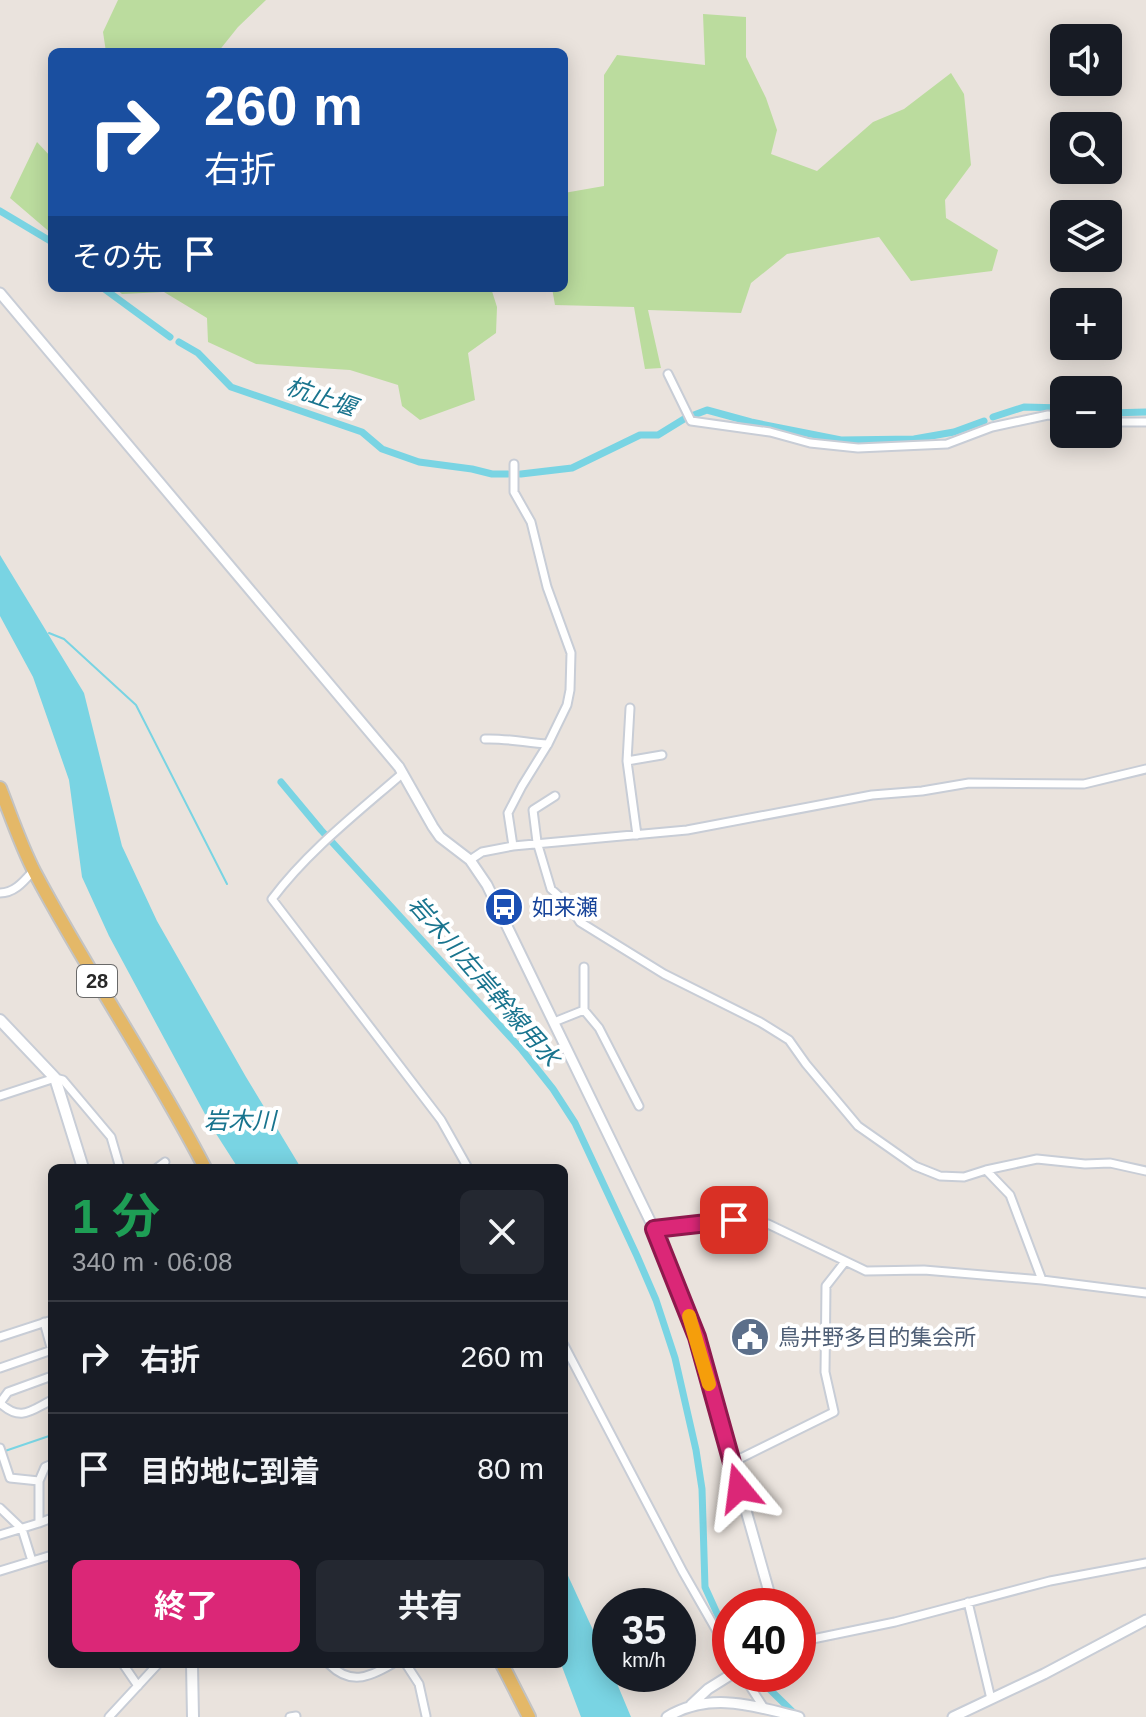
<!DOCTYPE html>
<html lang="ja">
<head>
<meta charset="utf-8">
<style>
	:root { --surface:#171b24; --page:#242831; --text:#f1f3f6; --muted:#9ea1a6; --line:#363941; --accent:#db2777 }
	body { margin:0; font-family:Helvetica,"Noto Sans JP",sans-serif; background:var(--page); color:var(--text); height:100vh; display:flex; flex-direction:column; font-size:30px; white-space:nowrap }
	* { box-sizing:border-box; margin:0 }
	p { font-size:26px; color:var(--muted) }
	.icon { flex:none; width:44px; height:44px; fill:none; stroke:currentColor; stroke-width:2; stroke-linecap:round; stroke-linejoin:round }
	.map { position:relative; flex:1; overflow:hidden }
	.details { position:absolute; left:48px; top:1164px; width:520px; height:504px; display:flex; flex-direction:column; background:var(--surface); border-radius:12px; box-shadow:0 4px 20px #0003 }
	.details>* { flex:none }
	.guide { position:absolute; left:48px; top:48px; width:520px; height:244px; border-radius:12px; box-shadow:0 4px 20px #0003; background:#1a4fa0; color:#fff; overflow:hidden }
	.fabs { position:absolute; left:1050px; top:24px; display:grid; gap:16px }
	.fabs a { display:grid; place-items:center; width:72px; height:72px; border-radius:12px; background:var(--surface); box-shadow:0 4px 20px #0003; font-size:40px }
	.speed { position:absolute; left:592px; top:1588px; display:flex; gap:16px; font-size:40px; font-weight:700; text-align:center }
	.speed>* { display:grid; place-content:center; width:104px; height:104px; border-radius:50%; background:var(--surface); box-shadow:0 4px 20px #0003; line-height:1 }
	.speed small { font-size:20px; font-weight:400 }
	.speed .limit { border:12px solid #d22; background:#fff; color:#111 }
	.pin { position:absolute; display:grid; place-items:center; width:68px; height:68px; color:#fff; margin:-34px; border-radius:16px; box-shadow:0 4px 12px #0006 }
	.me { position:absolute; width:88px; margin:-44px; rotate:344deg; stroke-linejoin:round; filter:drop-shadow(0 0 6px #0008) }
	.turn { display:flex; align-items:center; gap:28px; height:168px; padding:0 24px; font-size:36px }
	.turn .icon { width:104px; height:104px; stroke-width:2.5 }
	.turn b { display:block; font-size:56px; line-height:68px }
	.then { display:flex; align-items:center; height:76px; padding:0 24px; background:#0003; gap:16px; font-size:30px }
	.round { display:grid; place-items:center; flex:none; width:84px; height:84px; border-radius:12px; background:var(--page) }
	.head { display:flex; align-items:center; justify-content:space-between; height:136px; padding:0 24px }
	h1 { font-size:48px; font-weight:700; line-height:60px; color:#1e9e55 }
	.primary-button { display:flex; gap:16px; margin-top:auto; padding:16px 24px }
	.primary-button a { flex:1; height:92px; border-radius:12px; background:var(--accent); color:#fff; font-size:32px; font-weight:700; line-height:92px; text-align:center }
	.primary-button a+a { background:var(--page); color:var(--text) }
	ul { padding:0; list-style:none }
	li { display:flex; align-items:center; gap:24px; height:112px; padding:0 24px; border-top:2px solid var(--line) }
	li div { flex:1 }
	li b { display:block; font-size:30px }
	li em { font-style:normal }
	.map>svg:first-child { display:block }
</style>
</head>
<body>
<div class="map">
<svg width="1146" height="1717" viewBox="0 0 1146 1717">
	<rect width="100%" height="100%" fill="#eae3dd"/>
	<path fill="#bbdc9e" d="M 118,0 L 266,0 L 238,27 L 218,52 L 106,52 L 103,32 Z
		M 703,14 L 746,17 L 746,57 L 766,98 L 777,130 L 771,154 L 817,171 L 873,122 L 904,109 L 951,73 L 964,94 L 971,165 L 945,200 L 946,218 L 998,250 L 992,271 L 911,281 L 879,237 L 787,254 L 751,283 L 741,313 L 648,310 L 661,368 L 645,369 L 634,307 L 555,305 L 552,288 L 564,288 L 564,193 L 604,186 L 604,75 L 617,55 L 705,65 Z
		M 37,142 L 52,158 L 52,234 L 10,198 Z
		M 115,288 L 491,288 L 497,307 L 496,333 L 468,353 L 475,400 L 420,420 L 402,406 L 398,385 L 350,370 L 256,364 L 208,342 L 207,318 L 164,292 L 122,294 Z"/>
	<path fill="#79d4e3" d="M 0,555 L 84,693 L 122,846 L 157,921 L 246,1077 L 301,1168 L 238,1168 L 213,1129 L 109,936 L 82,877 L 69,780 L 33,677 L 0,616 Z
		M 564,1567 L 610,1667 L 610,1674 L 613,1674 L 631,1717 L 581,1717 L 561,1664 L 564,1664 Z"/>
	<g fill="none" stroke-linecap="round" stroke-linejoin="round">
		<path stroke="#79d4e3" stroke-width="2" d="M 49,633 L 64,639 L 136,705 L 227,884
			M 5,1451 L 52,1435"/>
		<path stroke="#79d4e3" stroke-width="7" d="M 0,211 L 52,242
			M 103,288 L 170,337
			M 179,342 L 198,353 L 231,387 L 362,432 L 382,449 L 419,462 L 472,469 L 492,474 L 508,474
			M 1108,413 L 1146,412
			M 694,415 L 707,410 L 751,422 L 841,440 L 914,439 L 954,432 L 984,421
			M 993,417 L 1024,407 L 1064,408
			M 521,474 L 572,468 L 640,435 L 658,435 L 684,419
			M 281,782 L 321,830 L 522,1050 L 553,1089 L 575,1123 L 637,1256 L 656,1300 L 675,1358 L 696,1450 L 702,1489 L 705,1587 L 730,1642
			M 754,1674 L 798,1717"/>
		<g stroke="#c8cdd6" stroke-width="11">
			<path id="minor" d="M 668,374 L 691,421 L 770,432 L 810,443 L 858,448 L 947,444 L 992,427 L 1048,415 L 1064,417
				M 1108,422 L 1146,422
				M 630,708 L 627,761 L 637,835
				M 485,739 C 507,738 527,743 548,744
				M 627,761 L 662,755
				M 403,773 C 357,813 308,851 272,899 L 441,1120 L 468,1168
				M 555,796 L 533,810 L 537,842 L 551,889 L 569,905 L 580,922 L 664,974 L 760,1022 L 789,1040 L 806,1064 L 858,1126 L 915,1166 L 940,1176 L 964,1177 L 986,1170 L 1010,1195 L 1042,1280
				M 513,846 L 508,813 L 522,786 L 548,744 L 567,705 L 570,690 L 571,653 L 547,587 L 531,522 L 514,492 L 514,464
				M 470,860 L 482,852 L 513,846 L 687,830 L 872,795 L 922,791 L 969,783 L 1084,784 L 1146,769
				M 0,893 C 15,893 24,881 34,870
				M 584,967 L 584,1010 L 599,1028 L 639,1106
				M 554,1022 L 584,1010
				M 0,1096 L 55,1078 L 63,1080 L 111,1137 L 120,1168
				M 157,1168 L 165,1162
				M 986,1170 L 1037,1159 L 1085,1164 L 1110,1163 L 1146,1171
				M 654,1229 C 691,1223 730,1218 768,1224 L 866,1271 L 924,1270 L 1042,1280 L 1146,1293
				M 44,1322 L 52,1351
				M 0,1337 L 52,1320
				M 564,1345 L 683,1572 L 730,1654
				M 0,1368 L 52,1350
				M 0,1403 L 8,1392 L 52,1376
				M 0,1403 C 21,1422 30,1411 52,1400
				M 0,1448 L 10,1478 L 39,1481
				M 731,1463 L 834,1412 L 825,1372 L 826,1286 L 844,1263
				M 0,1508 L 22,1529 L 32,1561
				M 39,1523 L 52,1518
				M 0,1535 L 39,1523 L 39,1481 L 45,1467 L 52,1464
				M 0,1571 L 52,1555
				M 968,1602 L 991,1699
				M 798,1642 L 895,1622 L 1050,1581 L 1146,1563
				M 123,1664 L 138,1686
				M 329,1664 C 350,1685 368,1678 392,1664
				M 406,1664 L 419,1684 L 426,1716
				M 742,1674 L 764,1708
				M 109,1717 L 158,1664
				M 290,1717 L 296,1716"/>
		</g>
		<g stroke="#c8cdd6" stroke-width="13">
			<path id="tertiary" d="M 0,293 L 399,767 L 433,827 L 440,837 L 470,860 L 487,885 L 654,1229 L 697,1337 L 773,1606
				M 691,1705 L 708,1689 L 732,1674
				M 667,1717 C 710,1691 754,1706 799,1717
				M 953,1717 L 1044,1674 L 1146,1620"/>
		</g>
		<g stroke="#c8cdd6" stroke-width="14">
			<path id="secondary" d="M 0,1020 L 55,1078 L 83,1168
				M 192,1664 L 193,1717"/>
		</g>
		<g stroke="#c3c3c3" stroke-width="16">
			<path id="primary" d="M 0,788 C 11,816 21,846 35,873 C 88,973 153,1067 205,1168
				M 502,1664 L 529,1717"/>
		</g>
		<use href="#minor" stroke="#fff" stroke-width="7"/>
		<use href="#tertiary" stroke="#fff" stroke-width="9"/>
		<use href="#secondary" stroke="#fff" stroke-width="10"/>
		<use href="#primary" stroke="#e4b868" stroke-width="12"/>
	</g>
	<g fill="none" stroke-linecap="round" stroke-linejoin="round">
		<g stroke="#8e194d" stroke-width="20">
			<path id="route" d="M 734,1220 L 654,1229 L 697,1337 L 739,1488"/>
		</g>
		<use href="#route" stroke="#db2777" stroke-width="14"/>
		<path stroke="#f59e0b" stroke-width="14" d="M 689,1316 L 709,1384"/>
	</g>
	<defs>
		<g id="bus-disc" transform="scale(2)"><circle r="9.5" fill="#1a4fb4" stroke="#fff"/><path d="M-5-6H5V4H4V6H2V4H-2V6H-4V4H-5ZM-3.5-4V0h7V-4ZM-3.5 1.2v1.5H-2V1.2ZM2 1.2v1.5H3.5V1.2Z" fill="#fff"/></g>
		<g id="civic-disc" transform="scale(2)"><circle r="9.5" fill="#5c6f8a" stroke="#fff"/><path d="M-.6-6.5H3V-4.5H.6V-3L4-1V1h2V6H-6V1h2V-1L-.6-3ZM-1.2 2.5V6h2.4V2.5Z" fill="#fff"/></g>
	</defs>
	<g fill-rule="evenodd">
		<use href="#bus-disc" x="504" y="907"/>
		<use href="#civic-disc" x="750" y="1337"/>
	</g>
	<g text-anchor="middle" stroke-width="8" stroke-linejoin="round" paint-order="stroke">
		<rect fill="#fff" stroke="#696969" stroke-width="2" x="77" y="965" width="40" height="32" rx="6"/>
		<g font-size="20" font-weight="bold" fill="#292929">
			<text x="97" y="988">28</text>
		</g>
		<g font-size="22" fill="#164399" stroke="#fff" text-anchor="start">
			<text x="532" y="915">如来瀬</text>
		</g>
		<g font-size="22" fill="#4e5e75" stroke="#fff" text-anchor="start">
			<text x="778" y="1345">鳥井野多目的集会所</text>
		</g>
		<g font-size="24" font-style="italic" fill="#19748e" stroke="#fff">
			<text transform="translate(321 397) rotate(19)" y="8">杭止堰</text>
			<text transform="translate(484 981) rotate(49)" y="8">岩木川左岸幹線用水</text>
			<text x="240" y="1129">岩木川</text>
		</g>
	</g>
</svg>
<div class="fabs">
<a><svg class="icon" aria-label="sound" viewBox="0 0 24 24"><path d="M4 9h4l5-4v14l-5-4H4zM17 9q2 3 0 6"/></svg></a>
<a><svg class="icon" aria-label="search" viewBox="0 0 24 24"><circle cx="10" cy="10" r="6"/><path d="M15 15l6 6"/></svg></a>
<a><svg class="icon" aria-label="layers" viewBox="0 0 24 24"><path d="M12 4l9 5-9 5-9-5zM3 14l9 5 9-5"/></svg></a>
<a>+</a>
<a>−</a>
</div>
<div class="speed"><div>35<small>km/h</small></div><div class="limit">40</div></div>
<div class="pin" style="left:734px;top:1220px;background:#d93025"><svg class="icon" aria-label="arrive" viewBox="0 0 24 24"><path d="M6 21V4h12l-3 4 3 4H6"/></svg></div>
<svg class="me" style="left:739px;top:1488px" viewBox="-20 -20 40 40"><path d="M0-17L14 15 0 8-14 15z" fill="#db2777" stroke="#fff" stroke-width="4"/></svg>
<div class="guide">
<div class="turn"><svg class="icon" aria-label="right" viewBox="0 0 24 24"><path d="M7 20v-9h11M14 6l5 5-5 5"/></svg><div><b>260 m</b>右折</div></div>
<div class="then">その先<svg class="icon" aria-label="arrive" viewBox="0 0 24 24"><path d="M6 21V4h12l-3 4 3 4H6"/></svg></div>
</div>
<section class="details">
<div class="head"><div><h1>1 分</h1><p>340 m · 06:08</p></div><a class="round"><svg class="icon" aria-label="close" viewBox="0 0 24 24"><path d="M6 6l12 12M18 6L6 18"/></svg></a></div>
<ul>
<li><svg class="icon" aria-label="right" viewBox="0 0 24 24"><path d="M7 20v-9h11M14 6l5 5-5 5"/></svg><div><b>右折</b></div><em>260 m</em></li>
<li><svg class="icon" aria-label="arrive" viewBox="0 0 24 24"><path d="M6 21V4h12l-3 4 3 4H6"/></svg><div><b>目的地に到着</b></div><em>80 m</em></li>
</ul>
<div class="primary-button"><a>終了</a><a>共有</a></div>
</section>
</div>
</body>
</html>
